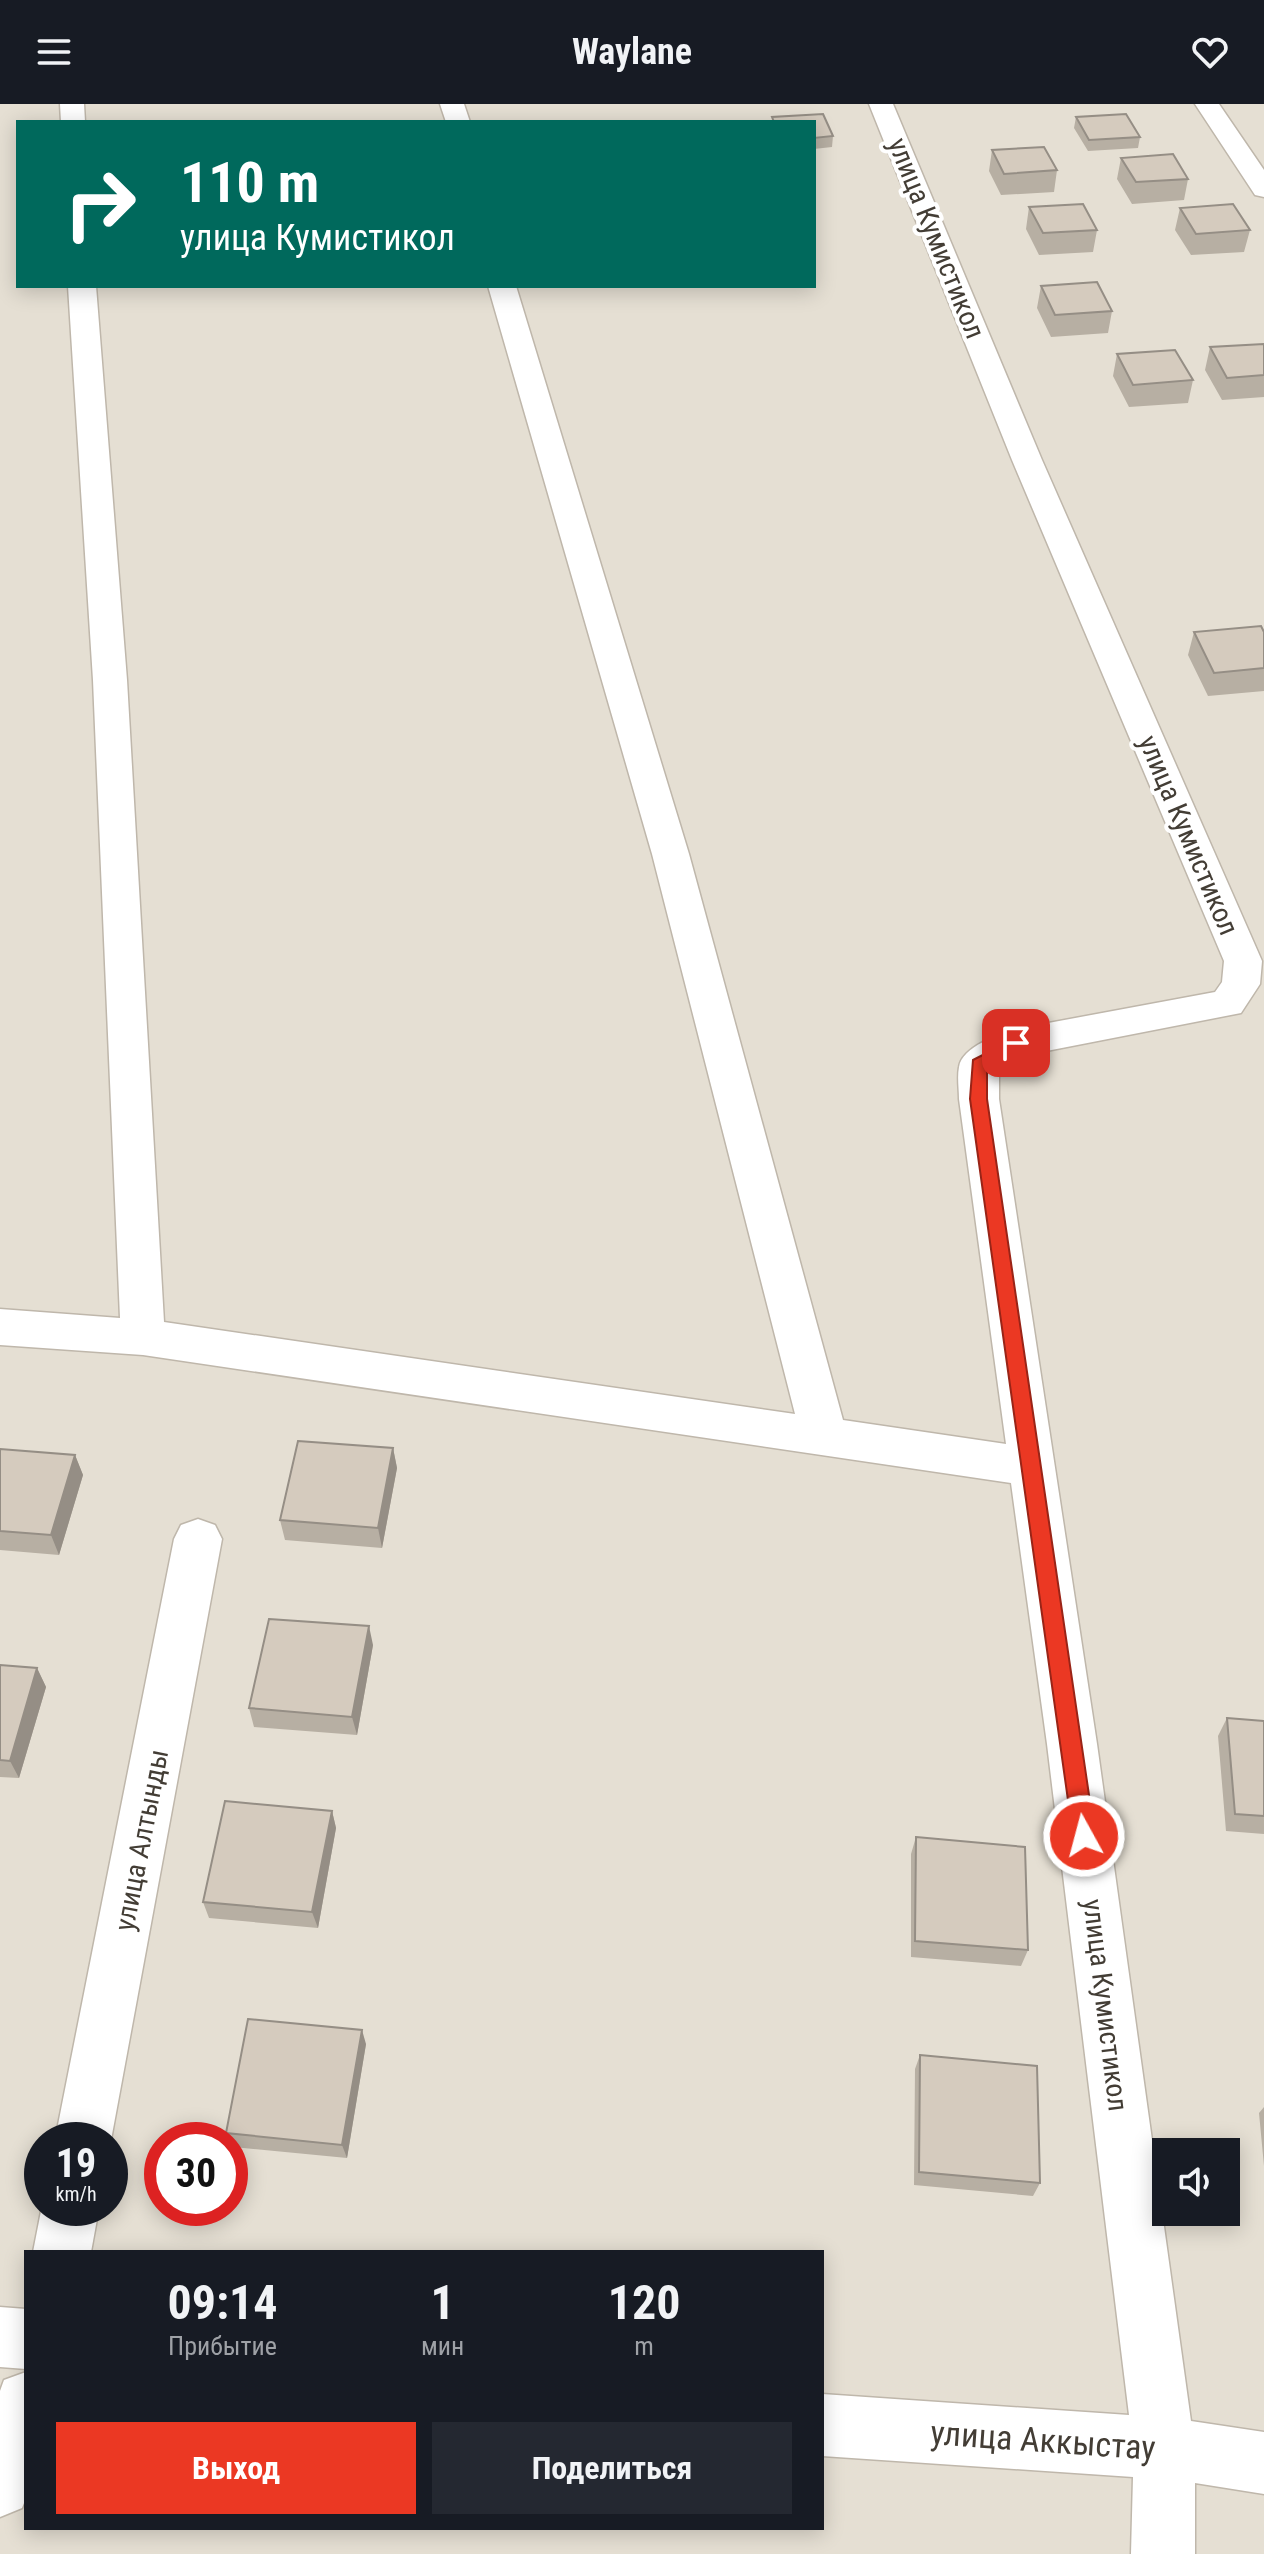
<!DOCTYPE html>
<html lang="ru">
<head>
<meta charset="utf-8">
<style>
	:root { --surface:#171b24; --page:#242831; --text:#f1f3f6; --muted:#9ea1a6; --accent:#eb3823 }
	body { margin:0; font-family:"Roboto Condensed",sans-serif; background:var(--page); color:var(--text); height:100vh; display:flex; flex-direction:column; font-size:30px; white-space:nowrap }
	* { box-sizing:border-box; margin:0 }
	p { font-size:26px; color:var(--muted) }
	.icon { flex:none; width:44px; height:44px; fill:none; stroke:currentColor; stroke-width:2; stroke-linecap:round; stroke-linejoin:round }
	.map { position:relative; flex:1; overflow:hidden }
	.sheet { position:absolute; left:24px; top:2146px; width:800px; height:280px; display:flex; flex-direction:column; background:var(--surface); border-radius:0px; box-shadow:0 4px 20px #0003 }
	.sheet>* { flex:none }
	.top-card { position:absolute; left:16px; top:16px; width:800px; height:168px; border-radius:0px; box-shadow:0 4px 20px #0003; background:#00695c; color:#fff; overflow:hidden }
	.fabs { position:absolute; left:1152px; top:2034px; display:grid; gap:16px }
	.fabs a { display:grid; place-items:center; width:88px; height:88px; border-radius:0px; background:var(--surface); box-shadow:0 4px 20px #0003; font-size:40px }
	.speed { position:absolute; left:24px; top:2018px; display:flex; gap:16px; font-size:40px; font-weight:700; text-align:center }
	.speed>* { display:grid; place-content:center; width:104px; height:104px; border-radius:50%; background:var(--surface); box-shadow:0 4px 20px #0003; line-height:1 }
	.speed small { font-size:20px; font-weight:400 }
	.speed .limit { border:12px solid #d22; background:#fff; color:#111 }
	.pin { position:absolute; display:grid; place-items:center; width:68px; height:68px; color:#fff; margin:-34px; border-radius:16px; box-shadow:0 4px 12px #0006 }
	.me { position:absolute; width:88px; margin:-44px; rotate:353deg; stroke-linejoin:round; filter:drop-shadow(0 0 6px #0008) }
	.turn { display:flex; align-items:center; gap:28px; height:168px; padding:0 32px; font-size:36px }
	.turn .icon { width:104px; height:104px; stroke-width:2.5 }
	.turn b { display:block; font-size:56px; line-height:68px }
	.eta { display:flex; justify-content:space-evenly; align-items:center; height:136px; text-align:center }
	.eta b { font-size:48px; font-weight:700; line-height:56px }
	.primary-button { display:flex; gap:16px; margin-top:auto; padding:16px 32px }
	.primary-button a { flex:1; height:92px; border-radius:0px; background:var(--accent); color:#fff; font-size:32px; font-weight:700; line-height:92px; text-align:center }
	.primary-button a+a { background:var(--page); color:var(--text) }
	header { display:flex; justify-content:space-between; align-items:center; height:104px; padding:0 32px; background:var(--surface); font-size:36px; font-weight:700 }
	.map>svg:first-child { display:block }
</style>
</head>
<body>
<header><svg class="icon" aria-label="menu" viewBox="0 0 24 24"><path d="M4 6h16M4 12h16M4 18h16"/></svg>Waylane<svg class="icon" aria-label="heart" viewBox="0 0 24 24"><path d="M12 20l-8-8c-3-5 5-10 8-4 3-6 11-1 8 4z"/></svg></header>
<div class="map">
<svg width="1264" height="2450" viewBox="0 0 1264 2450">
	<rect width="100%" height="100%" fill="#f1ede5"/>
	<path fill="#e5dfd3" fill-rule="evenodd" d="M 0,0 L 1264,0 L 1264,2450 L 0,2450 ZM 18,18 L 814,18 L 814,182 L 18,182 ZM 42,2036 L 110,2036 L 110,2104 L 42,2104 ZM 162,2036 L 230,2036 L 230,2104 L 162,2104 ZM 1166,2048 L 1226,2048 L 1226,2108 L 1166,2108 ZM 26,2148 L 822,2148 L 822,2424 L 26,2424 Z"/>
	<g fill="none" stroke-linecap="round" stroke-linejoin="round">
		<g stroke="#bfb7ab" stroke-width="3">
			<path id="minor" d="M 60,0 L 84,0 L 85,18 L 61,18 Z
				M 440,0 L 464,0 L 470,18 L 446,18 Z
				M 869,0 L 893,0 L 1042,356 L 1262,857 L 1260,880 L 1241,909 L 1026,951 L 999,967 L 999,995 L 1097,1640 L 1191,2317 L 1264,2328 L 1264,2390 L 1195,2379 L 1195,2450 L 1131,2450 L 1133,2373 L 822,2352 L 822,2290 L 1129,2311 L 1047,1640 L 1011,1379 L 143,1251 L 0,1241 L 0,1205 L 120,1214 L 93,576 L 68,182 L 96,182 L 127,576 L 164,1218 L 795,1310 L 652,750 L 488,182 L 516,182 L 689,750 L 843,1316 L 1006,1340 L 959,995 C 959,985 957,973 959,963 C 962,943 999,930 1016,925 L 1215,888 L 1222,878 L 1224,857 L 1012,356 Z
				M 1195,0 L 1219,0 L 1264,66 L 1264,93 L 1255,91 Z
				M 198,1415 L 215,1421 L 222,1435 L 111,2036 L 110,2039 L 110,2036 L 55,2036 L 174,1435 L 181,1421 Z
				M 42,2102 L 99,2104 L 91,2148 L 33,2148 Z
				M 0,2203 L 26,2205 L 26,2265 L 0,2263 Z
				M 26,2268 L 26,2394 L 22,2404 L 0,2413 L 0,2287 L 4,2276 Z"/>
		</g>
		<use href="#minor" fill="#fff" fill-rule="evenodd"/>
	</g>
	<path fill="#b7afa3" d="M 823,10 L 833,32 L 832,43 L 814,45 L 814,18 L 772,18 L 772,13 Z
		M 1076,13 L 1140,33 L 1138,44 L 1088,47 L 1074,24 Z
		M 992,46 L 1057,66 L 1054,88 L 1001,91 L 989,67 Z
		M 1121,54 L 1188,75 L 1184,96 L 1132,100 L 1117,75 Z
		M 1029,103 L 1097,126 L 1093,148 L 1039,151 L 1026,125 Z
		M 1180,104 L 1250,126 L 1244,148 L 1191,151 L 1175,126 Z
		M 1041,182 L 1112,207 L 1108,229 L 1051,233 L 1037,204 Z
		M 1264,240 L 1264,293 L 1222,296 L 1205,266 L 1210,243 Z
		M 1117,250 L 1193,276 L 1188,299 L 1129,303 L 1113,272 Z
		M 1194,528 L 1264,528 L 1264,587 L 1208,592 L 1188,551 Z
		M 393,1344 L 397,1364 L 382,1444 L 285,1436 L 280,1416 Z
		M 0,1345 L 75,1351 L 83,1371 L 59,1451 L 0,1446 Z
		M 373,1541 L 357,1631 L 254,1623 L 249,1604 Z
		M 0,1561 L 37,1564 L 46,1583 L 19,1674 L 0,1673 Z
		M 1227,1614 L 1264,1617 L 1264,1730 L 1226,1727 L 1218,1632 Z
		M 332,1707 L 336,1724 L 318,1824 L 209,1814 L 203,1798 Z
		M 916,1733 L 1028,1846 L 1021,1862 L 911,1853 L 911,1750 Z
		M 366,1940 L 347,2054 L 233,2043 L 226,2029 Z
		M 920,1951 L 1040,2079 L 1033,2092 L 914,2081 L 915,1965 Z
		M 1264,2003 L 1264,2062 L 1259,2009 Z"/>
	<path fill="#958e85" d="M 393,1344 L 397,1364 L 382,1444 L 378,1424 Z
		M 75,1351 L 83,1371 L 59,1451 L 51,1431 Z
		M 369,1522 L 373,1541 L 357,1631 L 352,1613 Z
		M 37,1564 L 46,1583 L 19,1674 L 10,1657 Z
		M 332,1707 L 336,1724 L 318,1824 L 312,1808 Z
		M 362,1926 L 366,1940 L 347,2054 L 342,2041 Z"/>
	<path fill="#d5cbbe" stroke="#958e85" stroke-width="2" d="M 823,10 L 833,32 L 814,34 L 814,18 L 774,18 L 772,13 Z
		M 1126,10 L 1140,33 L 1089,36 L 1076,13 Z
		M 1044,43 L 1057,66 L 1004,70 L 992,46 Z
		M 1173,50 L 1188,75 L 1136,78 L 1121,54 Z
		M 1083,100 L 1097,126 L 1043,129 L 1029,103 Z
		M 1233,100 L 1250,126 L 1196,130 L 1180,104 Z
		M 1097,178 L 1112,207 L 1055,211 L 1041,182 Z
		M 1264,240 L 1264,271 L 1227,274 L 1210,243 Z
		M 1175,246 L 1193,276 L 1133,281 L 1117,250 Z
		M 1261,522 L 1264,528 L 1264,564 L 1214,569 L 1194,528 Z
		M 298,1337 L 393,1344 L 378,1424 L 280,1416 Z
		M 0,1345 L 75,1351 L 51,1431 L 0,1427 Z
		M 269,1515 L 369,1522 L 352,1613 L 249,1604 Z
		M 0,1561 L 37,1564 L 10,1657 L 0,1656 Z
		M 1227,1614 L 1264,1617 L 1264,1712 L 1235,1710 Z
		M 225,1697 L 332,1707 L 312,1808 L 203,1798 Z
		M 916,1733 L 1025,1743 L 1028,1846 L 915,1837 Z
		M 248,1915 L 362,1926 L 342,2041 L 226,2029 Z
		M 920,1951 L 1037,1962 L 1040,2079 L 919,2068 Z"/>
	<path fill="#eb3823" stroke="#992417" stroke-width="2" d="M 1016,934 L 1022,935 L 1022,944 L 987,963 L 987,995 L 1095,1732 L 1092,1739 L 1084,1742 L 1076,1739 L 1073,1732 L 970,995 L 973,956 Z"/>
	<g text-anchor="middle" stroke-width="8" stroke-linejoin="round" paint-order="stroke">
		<g font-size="28" fill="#433d35" stroke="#fff">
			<text transform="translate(937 134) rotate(68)" y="10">улица Кумистикол</text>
			<text transform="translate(1189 731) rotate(67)" y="10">улица Кумистикол</text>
			<text transform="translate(141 1736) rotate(-79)" y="10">улица Алтынды</text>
			<text transform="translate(1106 1901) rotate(83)" y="10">улица Кумистикол</text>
		</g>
		<g font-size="34" fill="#433d35" stroke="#fff">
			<text transform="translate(1043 2336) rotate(4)" y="12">улица Аккыстау</text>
		</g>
	</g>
</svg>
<div class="fabs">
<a><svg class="icon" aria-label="sound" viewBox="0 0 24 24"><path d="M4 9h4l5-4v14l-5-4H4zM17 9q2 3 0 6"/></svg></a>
</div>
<div class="speed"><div>19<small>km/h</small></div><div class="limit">30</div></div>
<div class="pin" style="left:1016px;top:939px;background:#d93025"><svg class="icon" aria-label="arrive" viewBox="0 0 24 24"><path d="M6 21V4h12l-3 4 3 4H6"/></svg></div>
<svg class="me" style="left:1084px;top:1732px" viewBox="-20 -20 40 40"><circle r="17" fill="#eb3823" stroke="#fff" stroke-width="3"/><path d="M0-11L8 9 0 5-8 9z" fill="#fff"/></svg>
<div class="top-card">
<div class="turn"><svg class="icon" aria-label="right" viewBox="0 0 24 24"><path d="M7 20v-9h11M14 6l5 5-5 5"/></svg><div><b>110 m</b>улица Кумистикол</div></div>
</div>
<section class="sheet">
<div class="eta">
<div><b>09:14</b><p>Прибытие</p></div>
<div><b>1</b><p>мин</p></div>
<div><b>120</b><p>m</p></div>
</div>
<div class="primary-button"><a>Выход</a><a>Поделиться</a></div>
</section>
</div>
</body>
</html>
